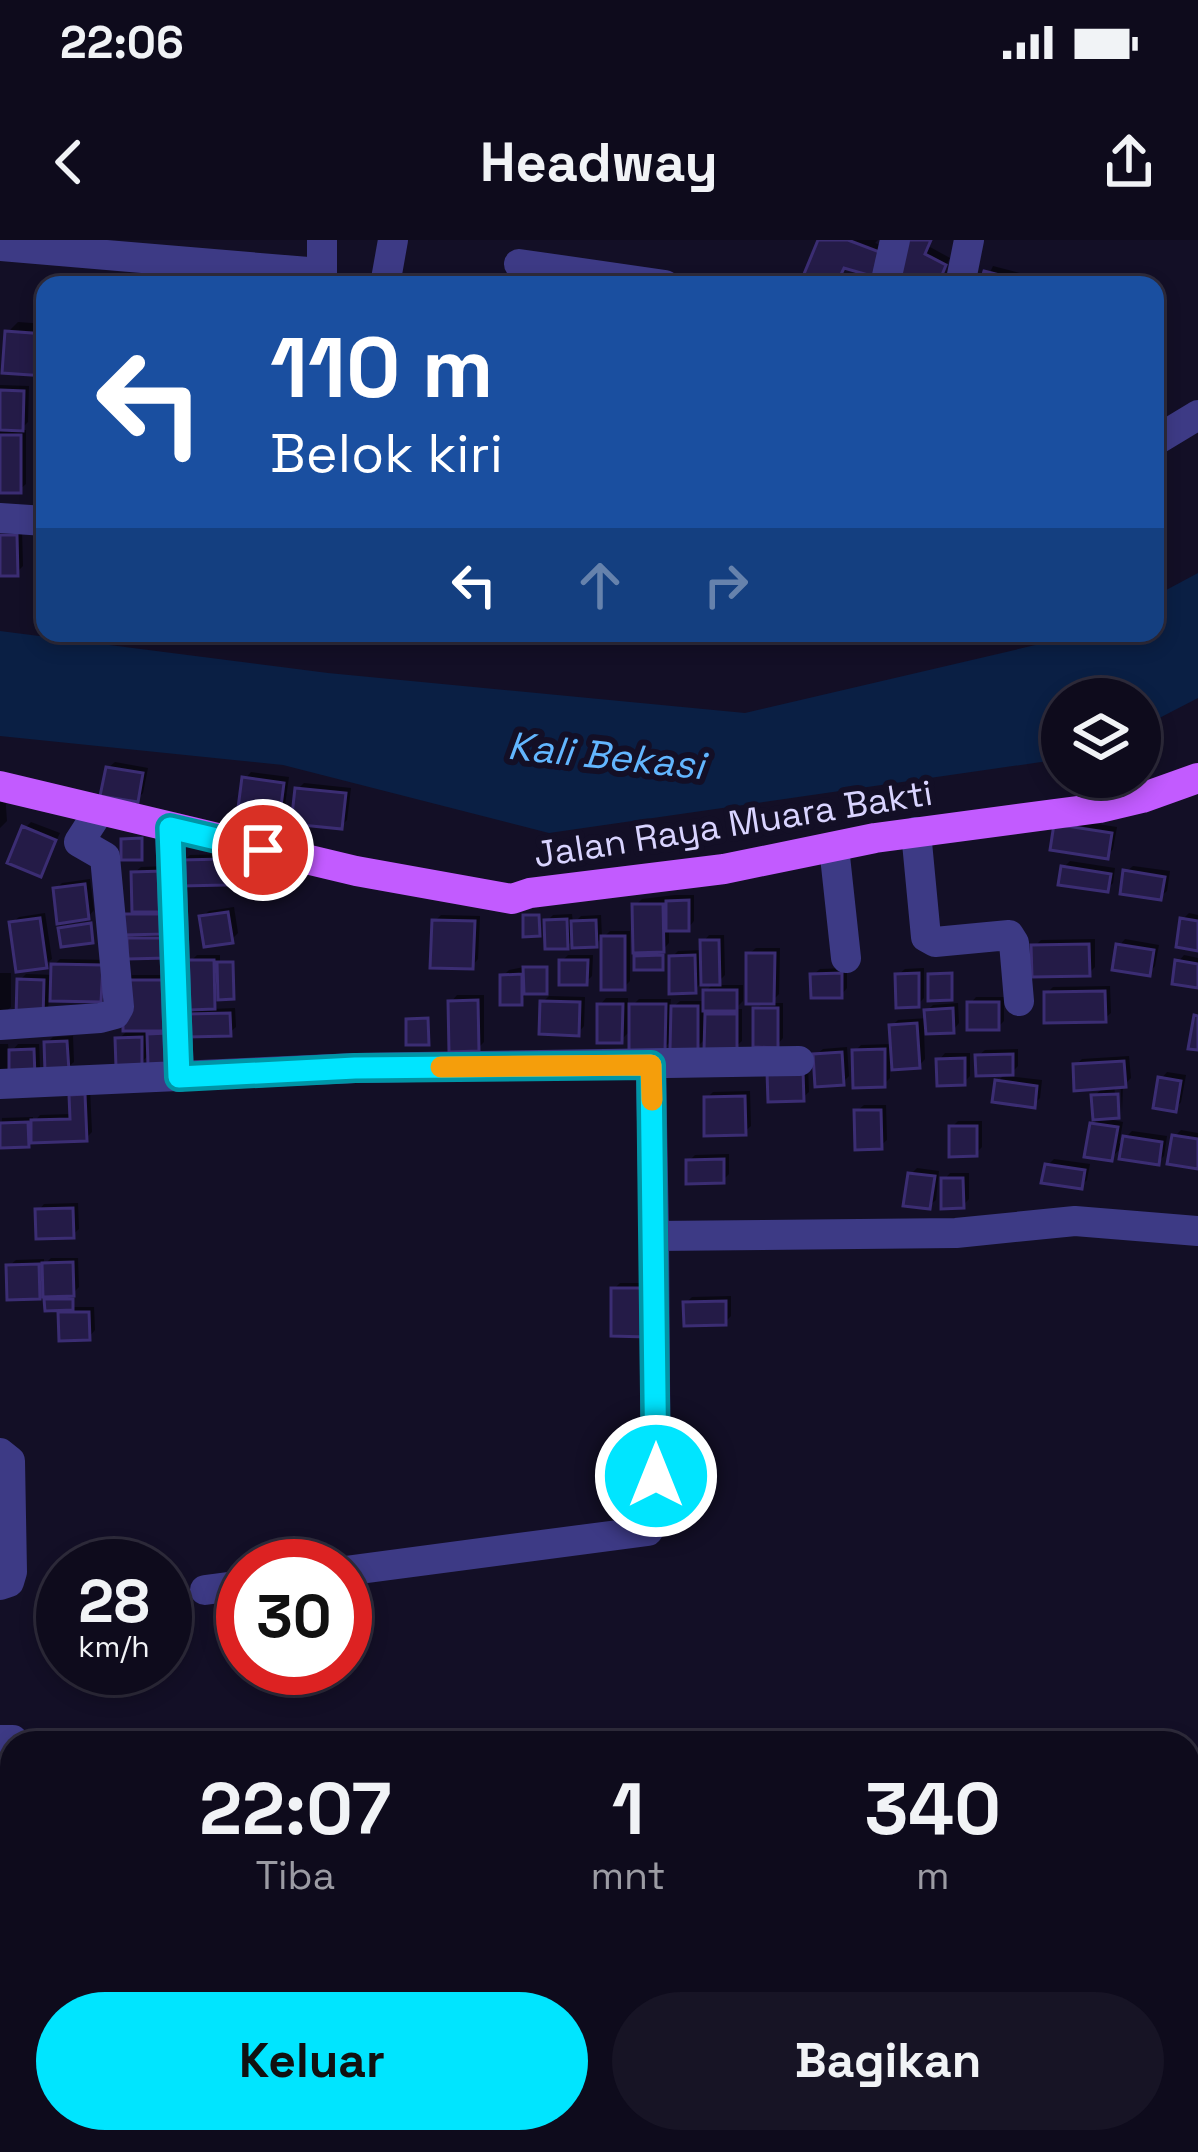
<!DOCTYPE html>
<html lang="id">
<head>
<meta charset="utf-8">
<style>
	:root { --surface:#0e0b1c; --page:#171425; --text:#f1f3f6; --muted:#9b9ba3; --line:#2e2b3b; --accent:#00e5ff }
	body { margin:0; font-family:"Space Grotesk",sans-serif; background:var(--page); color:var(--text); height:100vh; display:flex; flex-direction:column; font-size:45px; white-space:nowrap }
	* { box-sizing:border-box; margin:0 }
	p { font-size:39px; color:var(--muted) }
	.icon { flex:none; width:66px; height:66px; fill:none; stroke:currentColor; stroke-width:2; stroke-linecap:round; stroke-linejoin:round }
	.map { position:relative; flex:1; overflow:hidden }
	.panel { position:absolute; left:0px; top:1491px; width:1200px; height:423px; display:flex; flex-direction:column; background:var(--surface); border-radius:36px 36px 0 0; box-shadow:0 6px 18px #0003,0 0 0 3px var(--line) }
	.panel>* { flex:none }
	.banner { position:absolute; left:36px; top:36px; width:1128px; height:366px; border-radius:24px; box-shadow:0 6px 18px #0003,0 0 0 3px var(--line); background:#1a4fa0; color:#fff; overflow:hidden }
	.tools { position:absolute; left:1041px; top:438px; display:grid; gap:24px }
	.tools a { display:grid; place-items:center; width:120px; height:120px; border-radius:50%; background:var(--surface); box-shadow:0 6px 18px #0003,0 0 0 3px var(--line); font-size:60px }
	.speed { position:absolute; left:36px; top:1299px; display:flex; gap:24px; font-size:60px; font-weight:700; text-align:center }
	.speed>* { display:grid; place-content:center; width:156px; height:156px; border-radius:50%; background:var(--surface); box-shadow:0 6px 18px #0003,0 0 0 3px var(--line); line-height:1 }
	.speed small { font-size:30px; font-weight:400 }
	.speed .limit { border:18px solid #d22; background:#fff; color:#111 }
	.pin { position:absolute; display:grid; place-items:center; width:102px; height:102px; color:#fff; margin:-51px; border:6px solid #fff; border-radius:50%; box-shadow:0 3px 12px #0007 }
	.me { position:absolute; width:132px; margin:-66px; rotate:0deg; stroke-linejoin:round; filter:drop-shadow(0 0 9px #0008) }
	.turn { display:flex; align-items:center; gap:42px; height:252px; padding:0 36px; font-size:54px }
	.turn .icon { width:156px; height:156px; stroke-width:2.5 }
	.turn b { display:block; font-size:84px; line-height:102px }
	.lanes { display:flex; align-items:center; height:114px; padding:0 36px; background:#0003; justify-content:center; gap:60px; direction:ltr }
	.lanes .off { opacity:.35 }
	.eta { display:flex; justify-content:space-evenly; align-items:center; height:204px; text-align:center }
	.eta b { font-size:72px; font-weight:600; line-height:84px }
	.primary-button { display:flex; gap:24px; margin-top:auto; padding:24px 36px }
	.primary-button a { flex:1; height:138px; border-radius:72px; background:var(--accent); color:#111; font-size:48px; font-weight:600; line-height:138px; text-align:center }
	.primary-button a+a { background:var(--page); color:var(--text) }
	.status { display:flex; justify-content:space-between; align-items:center; height:84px; padding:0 60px; background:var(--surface); direction:ltr }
	.status svg { height:33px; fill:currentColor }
	header { display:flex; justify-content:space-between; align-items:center; height:156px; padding:0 36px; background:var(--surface); font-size:54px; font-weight:600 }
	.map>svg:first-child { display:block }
</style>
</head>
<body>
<div class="status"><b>22:06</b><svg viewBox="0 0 49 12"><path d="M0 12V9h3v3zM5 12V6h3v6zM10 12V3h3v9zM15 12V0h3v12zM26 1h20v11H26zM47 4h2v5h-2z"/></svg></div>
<header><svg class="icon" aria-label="back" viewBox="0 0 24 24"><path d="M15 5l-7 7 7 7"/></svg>Headway<svg class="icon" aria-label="share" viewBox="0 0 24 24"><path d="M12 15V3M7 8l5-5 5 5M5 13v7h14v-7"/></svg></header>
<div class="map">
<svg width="1198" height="1912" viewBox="0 0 1198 1912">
	<rect width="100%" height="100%" fill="#130f26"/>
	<path fill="#0a1f44" d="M 1198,333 L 1198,458 L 1140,488 L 1140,459 L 1062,459 L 1062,519 L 549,593 L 283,525 L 0,496 L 0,391 L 328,433 L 745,473 L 1087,393 L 1155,393 L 1155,356 Z"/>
	<path fill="#0007" d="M 823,0 L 878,0 L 875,3 L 889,8 L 846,25 L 836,40 Z
		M 907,0 L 932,0 L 930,7 L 950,18 L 937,43 Z
		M 993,26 L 1031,36 L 1028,45 L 984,45 Z
		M 18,82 L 45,84 L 45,133 L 8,92 Z
		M 0,145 L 29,146 L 28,182 L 20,190 L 26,190 L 26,244 L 19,250 L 0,250 Z
		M 0,290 L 22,290 L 23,326 L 16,333 L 0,333 Z
		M 115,522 L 148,528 L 143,553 L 137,559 L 108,528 Z
		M 251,532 L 289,537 L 284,572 L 278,579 L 245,539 Z
		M 304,543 L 351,548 L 347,580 L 341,586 L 298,549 Z
		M 0,553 L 5,553 L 7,581 L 0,588 Z
		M 1064,579 L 1117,587 L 1113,609 L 1107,616 L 1054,607 Z
		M 31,582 L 60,593 L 40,633 L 25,588 Z
		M 231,614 L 231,636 L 225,642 L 183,621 L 190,615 Z
		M 1070,621 L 1115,628 L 1113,643 L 1107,649 L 1064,627 Z
		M 169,626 L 172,693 L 130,716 L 130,700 L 138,692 L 125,676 L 135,669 L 134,633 L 141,627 Z
		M 1133,626 L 1170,631 L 1167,651 L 1160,657 L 1126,632 Z
		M 90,639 L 94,670 L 88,677 L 56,649 L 62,643 Z
		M 675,655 L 694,655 L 694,681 L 688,688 L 669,688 L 669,703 L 658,714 L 664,714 L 662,727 L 637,717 L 644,710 L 635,666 L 642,659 Z
		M 234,667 L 238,693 L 231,700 L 202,677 L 209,671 Z
		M 45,673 L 52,719 L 45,725 L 12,683 L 19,677 Z
		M 1189,673 L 1198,675 L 1198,708 L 1183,679 Z
		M 572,674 L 573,684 L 581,676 L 601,675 L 602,698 L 595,704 L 575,698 L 567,706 L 547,681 L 553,675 Z
		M 441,675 L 480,676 L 478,719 L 472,726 L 435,681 Z
		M 610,691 L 630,691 L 630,741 L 624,747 L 604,697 Z
		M 709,695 L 724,695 L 725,735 L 715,745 L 743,745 L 743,761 L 735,769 L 742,769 L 742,801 L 735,807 L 707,797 L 697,807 L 673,799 L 664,808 L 632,789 L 621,800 L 600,765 L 606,758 L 628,758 L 628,770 L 639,759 L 671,759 L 670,770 L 680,761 L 706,761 L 706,751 L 715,742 L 701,742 L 695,750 L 672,717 L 678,711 L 703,710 L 703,702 Z
		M 1095,699 L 1095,727 L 1089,733 L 1034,707 L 1041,700 Z
		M 1125,699 L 1159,705 L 1155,726 L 1149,733 L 1119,706 Z
		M 756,708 L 780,708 L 779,754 L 770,763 L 783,763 L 783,798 L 777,805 L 756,770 L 765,761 L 749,714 Z
		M 197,715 L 220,715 L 220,721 L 234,721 L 235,754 L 220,757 L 212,769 L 235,768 L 236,787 L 229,793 L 190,775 L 198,767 L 191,721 Z
		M 568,715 L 593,715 L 592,736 L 586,742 L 562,721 Z
		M 1184,715 L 1198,718 L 1198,745 L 1178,722 Z
		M 60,719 L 108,720 L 106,753 L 100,759 L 49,758 L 48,769 L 19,775 L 20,740 L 26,734 L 54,735 L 54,725 Z
		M 529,726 L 548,726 L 548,748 L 527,751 L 521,762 L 503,736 L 509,730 Z
		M 847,728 L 847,748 L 841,755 L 813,735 L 820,729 Z
		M 924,728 L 924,758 L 918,764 L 898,735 L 905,729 Z
		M 0,733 L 11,733 L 11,767 L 0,777 Z
		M 132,735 L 170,735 L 174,788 L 141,823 L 119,799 L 126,792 L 126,741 Z
		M 1110,746 L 1111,773 L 1104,779 L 1047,753 L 1053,747 Z
		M 457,755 L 484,755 L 484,802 L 478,808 L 451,762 Z
		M 549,756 L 585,757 L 584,786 L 578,793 L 543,762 Z
		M 976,757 L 1004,757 L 1004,781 L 998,787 L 970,764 Z
		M 958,763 L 959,783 L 953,790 L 924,791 L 925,819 L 919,826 L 890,827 L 890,838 L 884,844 L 855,811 L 861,805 L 893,804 L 892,786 L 898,780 L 928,778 L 927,771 L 933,765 Z
		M 73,796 L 74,822 L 67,828 L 47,803 L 53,797 Z
		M 0,804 L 8,804 L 9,814 L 18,804 L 39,804 L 40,828 L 0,836 Z
		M 847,807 L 849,836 L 843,842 L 816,815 L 823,809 Z
		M 1018,809 L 1018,826 L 1008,836 L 1042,840 L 1040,858 L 1033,865 L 998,841 L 1007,832 L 978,816 L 985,810 Z
		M 945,813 L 970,813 L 970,836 L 964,842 L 939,820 Z
		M 1129,816 L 1131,838 L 1123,846 L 1122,872 L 1120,838 L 1114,839 L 1116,874 L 1120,874 L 1113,880 L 1123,882 L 1119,904 L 1132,891 L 1167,896 L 1164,916 L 1158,922 L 1124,905 L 1111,918 L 1093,884 L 1096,881 L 1094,856 L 1105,846 L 1076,825 L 1082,819 Z
		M 808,826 L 809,852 L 802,858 L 770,859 Z
		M 1167,832 L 1186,835 L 1181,862 L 1175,869 L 1161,839 Z
		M 90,849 L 92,892 L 86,898 L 0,905 L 2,878 L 33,877 L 33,883 L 40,875 L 73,874 L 72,856 Z
		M 750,851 L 751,886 L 744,892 L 707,858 L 713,852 Z
		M 864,865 L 886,865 L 887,900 L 880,906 L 857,871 Z
		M 958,881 L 982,881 L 982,907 L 976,913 L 952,887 Z
		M 1181,890 L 1198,893 L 1198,926 L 1175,896 Z
		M 729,914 L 729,934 L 723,940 L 689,921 L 695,915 Z
		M 1054,919 L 1090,924 L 1087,940 L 1081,946 L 1048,925 Z
		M 917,928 L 939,931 L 936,960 L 929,966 L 911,934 Z
		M 950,933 L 969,933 L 969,959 L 963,965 L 944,940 Z
		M 78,963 L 79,989 L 72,995 L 38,971 L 44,964 Z
		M 51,1018 L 78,1018 L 79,1047 L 75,1051 L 75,1043 L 69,1044 L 68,1058 L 70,1067 L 94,1067 L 95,1090 L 89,1097 L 61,1074 L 67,1067 L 47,1061 L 54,1054 L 46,1049 L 39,1056 L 9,1026 L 16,1020 L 44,1019 L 44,1025 Z
		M 620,1043 L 652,1043 L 652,1087 L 614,1049 Z
		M 731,1056 L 731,1076 L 725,1082 L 686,1063 L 692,1057 Z
		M 147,1304 L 149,1326 L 88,1326 L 87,1315 L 94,1308 Z"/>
	<path fill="#241b47" stroke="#3b2d73" stroke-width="3" d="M 818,0 L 848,0 L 885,14 L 875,37 L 844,28 L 837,43 L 804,34 Z
		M 903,0 L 931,0 L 925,14 L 946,25 L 938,45 L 894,33 Z
		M 984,31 L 1026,42 L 1025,45 L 980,45 Z
		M 5,91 L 45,94 L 45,136 L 2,133 Z
		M 0,150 L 24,151 L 23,191 L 0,190 Z
		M 0,195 L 21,195 L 21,253 L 0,253 Z
		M 0,295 L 17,295 L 18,336 L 0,336 Z
		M 766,393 L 798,393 L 798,402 L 766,403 Z
		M 106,527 L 143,533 L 138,562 L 100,556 Z
		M 242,537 L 284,543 L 279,582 L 237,576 Z
		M 295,548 L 346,553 L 342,589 L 291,584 Z
		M 1054,584 L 1112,593 L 1108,619 L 1050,610 Z
		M 22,586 L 56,600 L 41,637 L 7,623 Z
		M 142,598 L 142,620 L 121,620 L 121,599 Z
		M 226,619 L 226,645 L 181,646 L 180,620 Z
		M 1061,626 L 1111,634 L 1108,652 L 1058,645 Z
		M 1123,630 L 1165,637 L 1161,660 L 1120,654 Z
		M 164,631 L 164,672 L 132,672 L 131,632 Z
		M 85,644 L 89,679 L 57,684 L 53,648 Z
		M 689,660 L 689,691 L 666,691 L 666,661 Z
		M 632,664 L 663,664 L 664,712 L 633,713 Z
		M 228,672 L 233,703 L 204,707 L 199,676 Z
		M 122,674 L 167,674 L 167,694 L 122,695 Z
		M 523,675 L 539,675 L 540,696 L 523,697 Z
		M 40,678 L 47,728 L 16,732 L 9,682 Z
		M 1180,678 L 1198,681 L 1198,711 L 1176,707 Z
		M 567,679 L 568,709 L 545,709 L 544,680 Z
		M 432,680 L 475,681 L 473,729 L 430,728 Z
		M 596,680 L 597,707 L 572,708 L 571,681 Z
		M 91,683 L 93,703 L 61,707 L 58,688 Z
		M 601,696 L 625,696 L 625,750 L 601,750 Z
		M 127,698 L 167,698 L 167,718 L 127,719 Z
		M 700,700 L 719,700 L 720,745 L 701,745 Z
		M 1089,704 L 1090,736 L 1032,737 L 1031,705 Z
		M 1116,704 L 1154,710 L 1150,736 L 1112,730 Z
		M 746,713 L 775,713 L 774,764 L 746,764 Z
		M 663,715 L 663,730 L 634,730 L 634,716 Z
		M 695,715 L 696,753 L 669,754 L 669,716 Z
		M 188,720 L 214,720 L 215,769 L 189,770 Z
		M 559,720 L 588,720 L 587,745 L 559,745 Z
		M 1175,720 L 1198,724 L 1198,748 L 1172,744 Z
		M 217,722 L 233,722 L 234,759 L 218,760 Z
		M 51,724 L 103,725 L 101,762 L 50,761 Z
		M 523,727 L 547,727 L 547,754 L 524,754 Z
		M 842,733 L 842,758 L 811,758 L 810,734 Z
		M 919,733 L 919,767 L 896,768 L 895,734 Z
		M 952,733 L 952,760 L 928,761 L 928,734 Z
		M 522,734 L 522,765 L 500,765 L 500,735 Z
		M 17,739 L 44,740 L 43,778 L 16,778 Z
		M 123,740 L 165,740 L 165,791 L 123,791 Z
		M 703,750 L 737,750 L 737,771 L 703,771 Z
		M 1105,751 L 1106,782 L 1044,783 L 1044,752 Z
		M 478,760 L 479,811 L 449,812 L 448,761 Z
		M 540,761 L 580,762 L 579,796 L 539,794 Z
		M 967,762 L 999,762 L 999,790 L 967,790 Z
		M 597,764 L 623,764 L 622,803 L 597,803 Z
		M 629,764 L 666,764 L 665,811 L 629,811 Z
		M 671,766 L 698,766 L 698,810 L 670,810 Z
		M 753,768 L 778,768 L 778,808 L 753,807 Z
		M 953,768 L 954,793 L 926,794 L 924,770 Z
		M 230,773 L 231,796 L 187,797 L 187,774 Z
		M 705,774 L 737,774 L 737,810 L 704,810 Z
		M 1194,775 L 1198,776 L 1198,810 L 1188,809 Z
		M 428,778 L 429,805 L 406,805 L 406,779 Z
		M 917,783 L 920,828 L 892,830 L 889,785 Z
		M 169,793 L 170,824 L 148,825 L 147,794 Z
		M 142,797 L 142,826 L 116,827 L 115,798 Z
		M 67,801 L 69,831 L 45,832 L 44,802 Z
		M 34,809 L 35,837 L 9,838 L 9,810 Z
		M 885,809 L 885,847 L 853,848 L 852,810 Z
		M 842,812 L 844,845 L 815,847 L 813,814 Z
		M 1013,814 L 1013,835 L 976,836 L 975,815 Z
		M 965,818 L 965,845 L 937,846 L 936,819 Z
		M 1124,821 L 1126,847 L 1074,851 L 1073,824 Z
		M 803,831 L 804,861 L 768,862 L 767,832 Z
		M 1158,837 L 1181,841 L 1176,872 L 1153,868 Z
		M 995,840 L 1037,846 L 1035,868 L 992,862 Z
		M 85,854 L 87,901 L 31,903 L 31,880 L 70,879 L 69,855 Z
		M 1118,854 L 1119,878 L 1093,880 L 1091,855 Z
		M 745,856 L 746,895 L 704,896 L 704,857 Z
		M 854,870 L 881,870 L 882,909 L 855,910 Z
		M 28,882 L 29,907 L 0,908 L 0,883 Z
		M 1090,883 L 1118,887 L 1112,921 L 1084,917 Z
		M 949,886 L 977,886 L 977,916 L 949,917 Z
		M 1172,895 L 1198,899 L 1198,929 L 1167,924 Z
		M 1123,896 L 1162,902 L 1159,925 L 1119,919 Z
		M 724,919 L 724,943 L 686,944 L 686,920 Z
		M 1045,924 L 1085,930 L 1082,949 L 1041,943 Z
		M 908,933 L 935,936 L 930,969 L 903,966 Z
		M 941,938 L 963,938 L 964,968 L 941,969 Z
		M 73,968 L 74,998 L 36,999 L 35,969 Z
		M 73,1022 L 74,1056 L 43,1057 L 42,1023 Z
		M 39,1024 L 40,1059 L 7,1060 L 6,1025 Z
		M 611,1048 L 647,1048 L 647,1097 L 611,1096 Z
		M 44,1059 L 73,1059 L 73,1070 L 45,1071 Z
		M 726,1061 L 726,1085 L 684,1086 L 683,1062 Z
		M 58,1072 L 89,1072 L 90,1100 L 59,1101 Z
		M 142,1309 L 143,1326 L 85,1326 L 84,1313 Z"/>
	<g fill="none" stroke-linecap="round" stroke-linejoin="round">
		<path stroke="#3d3a85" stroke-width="30" d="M 322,0 L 322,45
			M 0,6 L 320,33
			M 519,24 L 665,45
			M 385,45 L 393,0
			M 885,45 L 895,0
			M 960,45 L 969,0
			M 1155,201 L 1198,175
			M 0,278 L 45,281
			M 170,588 L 179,837
			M 916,592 L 926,697 L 935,702 L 1009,695 L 1014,703 L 1019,761
			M 834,607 L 846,718
			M 0,785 L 100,778 L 115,774 L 119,767 L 105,617 L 79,602 L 99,571
			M 651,825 L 654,996 L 956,993 L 1075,981 L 1198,991
			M 0,844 L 355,828 L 799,821
			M 0,1213 L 10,1221 L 12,1332 L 9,1342 L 0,1345
			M 345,1331 L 648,1291 L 656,1278 L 654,996
			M 205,1350 L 243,1345
			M 0,1500 L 13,1500
			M 1188,1562 L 1198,1545
			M 0,1601 L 11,1601
			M 1188,1684 L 1198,1684
			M 0,1704 L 1,1704
			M 1188,1780 L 1198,1780
			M 1188,1874 L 1198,1874
			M 861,1912 L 866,1902"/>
		<path stroke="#c25bff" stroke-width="30" d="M 0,546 L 356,631 L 512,659 L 530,653 L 724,629 L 875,598 L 1100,568 L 1142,558 L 1198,538"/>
	</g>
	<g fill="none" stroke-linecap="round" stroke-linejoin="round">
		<g stroke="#0095a6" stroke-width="30">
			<path id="route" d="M 263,610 L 170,588 L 179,837 L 355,828 L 651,825 L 656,1236"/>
		</g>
		<use href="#route" stroke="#00e5ff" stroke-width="21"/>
		<path stroke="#f59e0b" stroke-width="21" d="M 441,827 L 651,825 L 652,860"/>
	</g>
	<g text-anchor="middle" stroke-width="12" stroke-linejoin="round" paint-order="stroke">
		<g font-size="36" fill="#d9d4ff" stroke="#130f26">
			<text transform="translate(733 583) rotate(-9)" y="13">Jalan Raya Muara Bakti</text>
		</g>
		<g font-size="39" font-style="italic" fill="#62b6ff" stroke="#130f26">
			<text transform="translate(606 515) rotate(6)" y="14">Kali Bekasi</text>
		</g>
	</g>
</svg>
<div class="tools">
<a><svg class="icon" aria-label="layers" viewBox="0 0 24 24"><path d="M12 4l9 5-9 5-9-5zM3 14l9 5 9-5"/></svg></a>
</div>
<div class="speed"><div>28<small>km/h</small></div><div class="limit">30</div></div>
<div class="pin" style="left:263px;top:610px;background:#d93025"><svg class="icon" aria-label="arrive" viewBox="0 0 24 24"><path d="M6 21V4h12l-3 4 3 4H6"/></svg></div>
<svg class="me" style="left:656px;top:1236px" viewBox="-20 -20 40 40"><circle r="17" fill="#00e5ff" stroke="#fff" stroke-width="3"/><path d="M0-11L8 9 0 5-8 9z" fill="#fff"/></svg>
<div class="banner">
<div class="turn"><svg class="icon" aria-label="left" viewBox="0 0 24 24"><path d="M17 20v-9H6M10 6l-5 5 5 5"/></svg><div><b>110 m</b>Belok kiri</div></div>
<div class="lanes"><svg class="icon" aria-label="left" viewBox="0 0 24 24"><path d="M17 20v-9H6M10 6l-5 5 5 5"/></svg><svg class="icon off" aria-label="ahead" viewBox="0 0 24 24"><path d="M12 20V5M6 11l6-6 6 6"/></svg><svg class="icon off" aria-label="right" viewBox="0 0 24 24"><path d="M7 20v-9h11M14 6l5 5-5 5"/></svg></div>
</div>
<section class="panel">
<div class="eta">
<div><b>22:07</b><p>Tiba</p></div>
<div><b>1</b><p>mnt</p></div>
<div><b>340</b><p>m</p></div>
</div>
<div class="primary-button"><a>Keluar</a><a>Bagikan</a></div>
</section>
</div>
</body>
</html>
